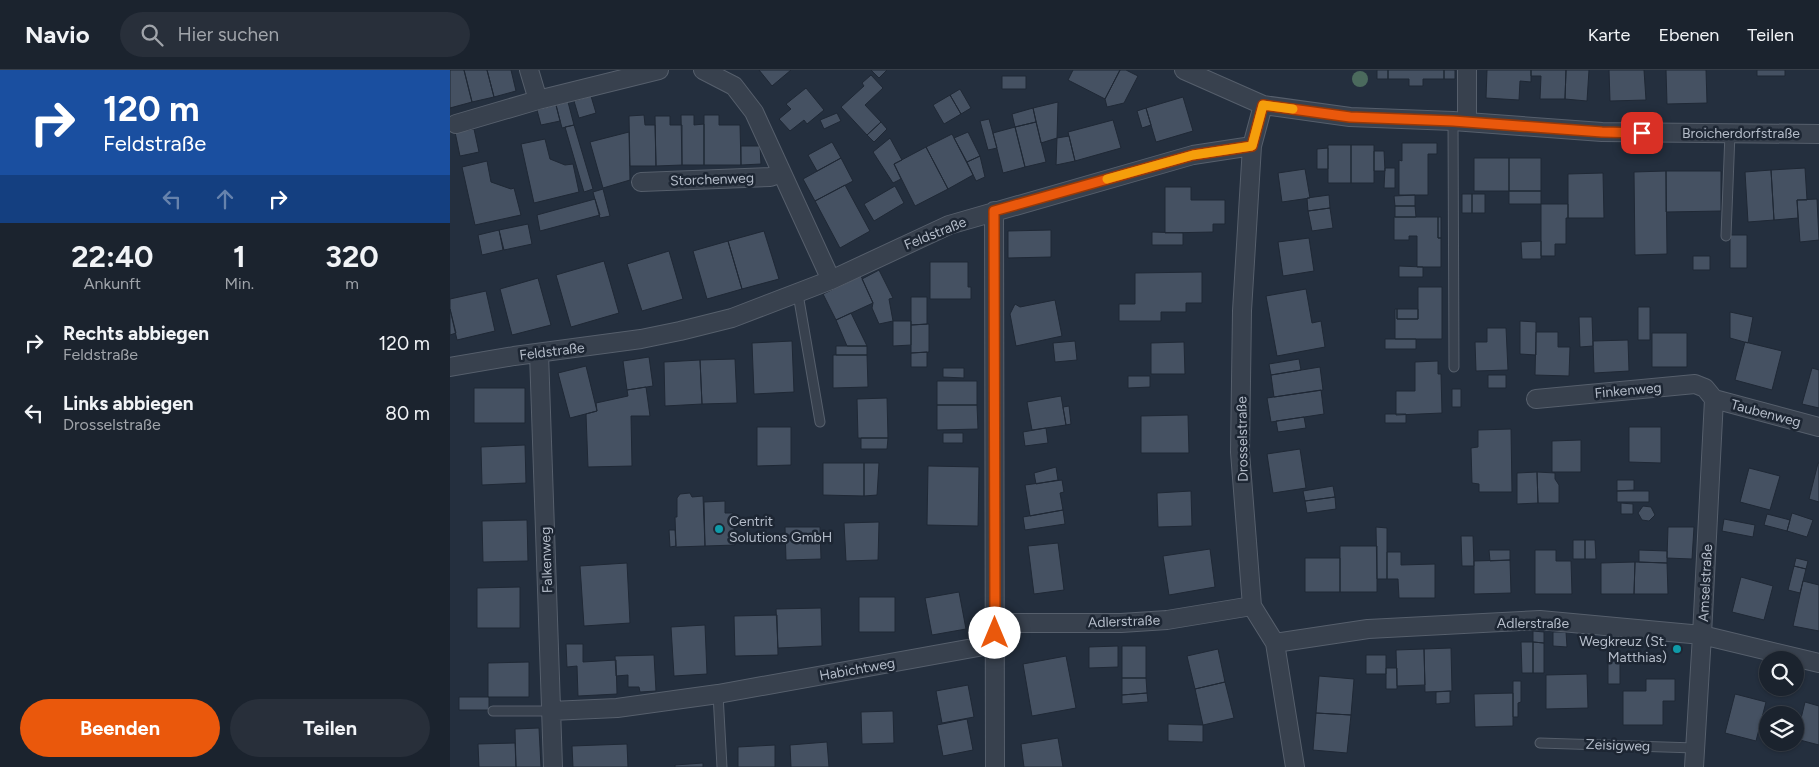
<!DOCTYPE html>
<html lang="de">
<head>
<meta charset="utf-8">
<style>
	:root { --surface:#1b232e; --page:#282f3a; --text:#f1f3f6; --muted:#a0a4aa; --line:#39404a; --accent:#ea580c }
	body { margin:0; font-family:Figtree,sans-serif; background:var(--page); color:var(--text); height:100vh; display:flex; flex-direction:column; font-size:19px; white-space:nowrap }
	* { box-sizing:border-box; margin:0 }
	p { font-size:16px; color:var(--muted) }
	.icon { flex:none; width:28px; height:28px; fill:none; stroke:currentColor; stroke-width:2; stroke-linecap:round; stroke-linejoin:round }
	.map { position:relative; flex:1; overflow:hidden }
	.side { display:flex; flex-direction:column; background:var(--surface); width:450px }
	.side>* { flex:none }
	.banner { background:#1a4fa0; color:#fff; overflow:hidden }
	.tools { position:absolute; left:1309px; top:581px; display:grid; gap:10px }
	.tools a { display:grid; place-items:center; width:45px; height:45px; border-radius:50%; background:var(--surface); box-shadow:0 1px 4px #0004,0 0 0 1px var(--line); font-size:25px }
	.pin { position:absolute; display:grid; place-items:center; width:42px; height:42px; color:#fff; margin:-21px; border-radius:10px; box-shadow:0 2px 8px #0006 }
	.me { position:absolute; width:55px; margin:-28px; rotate:0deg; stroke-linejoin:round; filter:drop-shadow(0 0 4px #0008) }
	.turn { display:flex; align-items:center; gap:18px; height:105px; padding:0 20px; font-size:22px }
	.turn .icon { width:65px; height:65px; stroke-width:2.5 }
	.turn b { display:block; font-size:35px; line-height:42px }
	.lanes { display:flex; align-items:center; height:48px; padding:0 20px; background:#0003; justify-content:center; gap:25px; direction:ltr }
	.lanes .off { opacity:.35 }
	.eta { display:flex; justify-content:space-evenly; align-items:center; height:85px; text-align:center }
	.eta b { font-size:30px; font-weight:700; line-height:35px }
	.primary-button { display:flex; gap:10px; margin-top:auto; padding:10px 20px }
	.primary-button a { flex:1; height:58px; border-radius:30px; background:var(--accent); color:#fff; font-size:20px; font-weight:700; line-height:58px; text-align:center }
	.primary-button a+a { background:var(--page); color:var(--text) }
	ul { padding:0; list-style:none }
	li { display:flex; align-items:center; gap:15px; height:70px; padding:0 20px }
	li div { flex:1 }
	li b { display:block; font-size:19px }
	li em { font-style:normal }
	header { display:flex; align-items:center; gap:30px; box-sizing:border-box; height:70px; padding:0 25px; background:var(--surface); border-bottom:1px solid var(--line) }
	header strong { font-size:24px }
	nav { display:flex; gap:28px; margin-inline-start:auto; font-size:18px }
	.search { width:350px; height:45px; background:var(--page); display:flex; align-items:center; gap:12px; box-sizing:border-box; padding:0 18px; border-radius:28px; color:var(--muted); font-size:19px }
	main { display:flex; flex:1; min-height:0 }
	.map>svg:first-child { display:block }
</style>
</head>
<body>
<header>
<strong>Navio</strong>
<div class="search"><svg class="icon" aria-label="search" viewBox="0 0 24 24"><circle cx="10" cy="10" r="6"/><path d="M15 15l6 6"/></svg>Hier suchen</div>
<nav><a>Karte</a><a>Ebenen</a><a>Teilen</a></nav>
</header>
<main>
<section class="side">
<div class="banner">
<div class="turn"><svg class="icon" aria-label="right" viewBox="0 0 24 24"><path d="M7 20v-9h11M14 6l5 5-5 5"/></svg><div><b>120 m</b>Feldstraße</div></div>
<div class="lanes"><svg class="icon off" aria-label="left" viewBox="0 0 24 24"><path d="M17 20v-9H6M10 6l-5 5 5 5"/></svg><svg class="icon off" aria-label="ahead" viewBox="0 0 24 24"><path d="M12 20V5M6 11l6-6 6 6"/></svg><svg class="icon" aria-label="right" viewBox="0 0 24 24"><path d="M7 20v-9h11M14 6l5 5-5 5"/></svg></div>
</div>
<div class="eta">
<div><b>22:40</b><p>Ankunft</p></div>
<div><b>1</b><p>Min.</p></div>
<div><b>320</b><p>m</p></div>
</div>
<ul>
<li><svg class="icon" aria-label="right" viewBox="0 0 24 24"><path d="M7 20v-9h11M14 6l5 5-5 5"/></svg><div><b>Rechts abbiegen</b><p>Feldstraße</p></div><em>120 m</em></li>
<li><svg class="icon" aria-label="left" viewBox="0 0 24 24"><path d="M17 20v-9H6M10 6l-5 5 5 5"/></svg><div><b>Links abbiegen</b><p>Drosselstraße</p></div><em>80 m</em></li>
</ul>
<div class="primary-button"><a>Beenden</a><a>Teilen</a></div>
</section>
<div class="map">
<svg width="1369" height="697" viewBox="0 0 1369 697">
	<rect width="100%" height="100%" fill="#242f3e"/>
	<path fill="#455162" stroke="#1f2835" d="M 0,0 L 14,0 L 22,32 L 0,38 Z
		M 14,0 L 37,0 L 44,27 L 22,32 Z
		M 37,0 L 61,0 L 66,21 L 44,27 Z
		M 309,0 L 341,0 L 322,16 Z
		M 421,0 L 437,0 L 429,8 Z
		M 623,0 L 670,0 L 655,29 L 618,10 Z
		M 670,0 L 676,0 L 688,6 L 674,33 L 657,37 L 655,29 Z
		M 927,0 L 938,0 L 938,9 L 927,9 Z
		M 938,0 L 994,0 L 994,9 L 973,9 L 973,16 L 959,16 L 959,9 L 938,9 Z
		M 994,0 L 1005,0 L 1005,9 L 994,9 Z
		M 1037,0 L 1081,0 L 1081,12 L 1070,11 L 1069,30 L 1036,28 Z
		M 1081,0 L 1116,0 L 1115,29 L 1090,29 L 1091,6 L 1081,6 Z
		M 1116,0 L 1139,0 L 1137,31 L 1115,29 Z
		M 1159,0 L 1194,0 L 1196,30 L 1160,31 Z
		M 1216,0 L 1256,0 L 1257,33 L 1217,34 Z
		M 1307,0 L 1335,0 L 1335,6 L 1307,6 Z
		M 421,5 L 433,18 L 415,35 L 431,52 L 417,65 L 391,37 L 414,16 L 412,13 Z
		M 552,6 L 576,6 L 576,19 L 552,19 Z
		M 356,18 L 374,40 L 357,54 L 354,50 L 340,61 L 329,49 L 341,39 L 336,34 Z
		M 510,19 L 521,38 L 511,44 L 500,25 Z
		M 500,25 L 511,44 L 494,54 L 483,35 Z
		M 141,26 L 146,43 L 129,48 L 124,31 Z
		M 733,27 L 743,61 L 706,72 L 696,38 Z
		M 118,32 L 124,55 L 112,58 L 106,35 Z
		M 608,32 L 607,68 L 591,73 L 583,38 Z
		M 106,35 L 110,51 L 91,55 L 87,40 Z
		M 583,38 L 586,52 L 565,57 L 562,44 Z
		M 696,38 L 701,55 L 692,58 L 687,41 Z
		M 387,43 L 391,51 L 374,59 L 370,50 Z
		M 194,45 L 195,55 L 205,55 L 206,96 L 180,96 L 179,46 Z
		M 231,45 L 244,45 L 244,55 L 254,54 L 254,95 L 232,95 Z
		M 254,45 L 269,45 L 269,55 L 290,55 L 291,95 L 254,95 Z
		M 205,46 L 220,46 L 220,55 L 232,55 L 232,95 L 206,96 Z
		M 539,49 L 547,78 L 538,80 L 530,51 Z
		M 663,50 L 671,78 L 625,91 L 618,62 Z
		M 431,52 L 437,59 L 424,72 L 417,65 Z
		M 586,52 L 596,92 L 575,97 L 565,57 Z
		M 124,55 L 143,119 L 134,122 L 115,57 Z
		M 565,57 L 575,97 L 553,103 L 543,63 Z
		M 24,59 L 29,82 L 10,86 L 5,62 Z
		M 179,62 L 180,110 L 153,118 L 140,72 Z
		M 518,62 L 530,86 L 517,92 L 504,68 Z
		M 502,64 L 523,105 L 498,119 L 476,77 Z
		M 619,66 L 625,91 L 606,95 L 607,68 Z
		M 440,68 L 452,90 L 444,94 L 451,109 L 443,113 L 423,82 Z
		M 95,69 L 100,89 L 115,95 L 123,94 L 129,122 L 84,133 L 71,74 Z
		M 382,72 L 391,88 L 367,101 L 358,85 Z
		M 952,73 L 987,73 L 987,84 L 978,84 L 978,125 L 949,125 L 949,90 L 952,91 Z
		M 878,75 L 901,75 L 901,113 L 878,113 Z
		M 901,75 L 924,75 L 924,113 L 901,113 Z
		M 291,76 L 310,76 L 311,94 L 291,95 Z
		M 476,77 L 498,119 L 465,136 L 444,94 Z
		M 878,78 L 878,99 L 867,99 L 867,79 Z
		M 924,81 L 934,81 L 935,101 L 924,101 Z
		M 530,86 L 535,107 L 526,111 L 517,92 Z
		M 391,88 L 403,111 L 365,131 L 353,109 Z
		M 1024,88 L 1059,88 L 1059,121 L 1024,121 Z
		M 1059,88 L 1091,88 L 1091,121 L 1059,121 Z
		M 37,91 L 41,112 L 61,119 L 64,118 L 71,145 L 25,155 L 12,97 Z
		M 935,98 L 945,98 L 945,118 L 934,118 Z
		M 1355,98 L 1357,130 L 1347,130 L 1348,148 L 1324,150 L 1321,100 Z
		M 855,99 L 860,128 L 832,132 L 828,103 Z
		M 1321,100 L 1324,150 L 1298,152 L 1295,102 Z
		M 1216,101 L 1217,184 L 1185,185 L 1184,102 Z
		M 1216,101 L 1271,101 L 1271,141 L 1216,142 Z
		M 1153,103 L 1154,148 L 1118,148 L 1118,104 Z
		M 395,115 L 420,161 L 390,178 L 365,131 Z
		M 445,116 L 454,133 L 424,151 L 414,134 Z
		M 715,117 L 741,117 L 741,130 L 775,130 L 775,154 L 763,154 L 763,162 L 715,163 Z
		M 153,119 L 160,146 L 150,148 L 143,122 Z
		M 1059,121 L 1091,121 L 1091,134 L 1059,134 Z
		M 1012,124 L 1022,124 L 1022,143 L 1012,143 Z
		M 1022,124 L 1035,124 L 1035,143 L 1022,143 Z
		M 879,125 L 880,138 L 858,141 L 857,128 Z
		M 965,125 L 965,136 L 945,136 L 944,126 Z
		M 145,129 L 150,145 L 90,161 L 87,145 Z
		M 1367,129 L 1369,170 L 1350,172 L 1347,130 Z
		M 1091,134 L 1118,134 L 1118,148 L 1116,148 L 1116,174 L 1105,174 L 1105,186 L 1091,186 Z
		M 945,136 L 965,136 L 966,147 L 945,147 Z
		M 880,138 L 883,158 L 862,161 L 858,141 Z
		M 944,147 L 988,147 L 988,168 L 991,168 L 991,197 L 967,197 L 967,166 L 959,166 L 959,170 L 944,170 Z
		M 988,147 L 991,147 L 991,168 L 988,168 Z
		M 78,154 L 82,174 L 54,180 L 49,160 Z
		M 49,160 L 53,180 L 32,185 L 28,165 Z
		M 601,160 L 601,187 L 558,188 L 558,161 Z
		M 314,161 L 329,209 L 292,219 L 278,171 Z
		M 702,162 L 733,163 L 733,175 L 702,175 Z
		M 1280,165 L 1297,165 L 1297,198 L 1280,198 Z
		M 859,168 L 864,201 L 833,206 L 828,172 Z
		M 278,171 L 292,219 L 257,229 L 243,181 Z
		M 1091,171 L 1091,189 L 1072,189 L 1071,172 Z
		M 219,181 L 233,229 L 192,241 L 177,194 Z
		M 1243,186 L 1260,186 L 1260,200 L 1243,200 Z
		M 154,191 L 169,243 L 121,257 L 106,205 Z
		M 480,192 L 518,192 L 518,217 L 521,217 L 521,229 L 480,229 Z
		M 949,196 L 973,197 L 973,207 L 949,207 Z
		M 429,200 L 443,228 L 439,229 L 443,251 L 429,254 L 422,238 L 423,233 L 412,209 Z
		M 752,202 L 752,233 L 736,233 L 736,242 L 711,242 L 711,251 L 669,251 L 669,234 L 685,234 L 685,203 Z
		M 411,206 L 423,233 L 386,250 L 373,224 Z
		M 88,208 L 101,255 L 62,265 L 50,219 Z
		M 968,217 L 992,217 L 992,269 L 945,269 L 945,239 L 947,239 L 947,249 L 968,249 Z
		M 856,219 L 862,253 L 871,251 L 875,277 L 827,286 L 816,226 Z
		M 36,221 L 45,261 L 7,270 L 0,239 L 0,229 Z
		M 461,227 L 477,227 L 477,254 L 461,255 Z
		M 605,230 L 612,266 L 566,276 L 560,244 L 565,234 L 570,237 Z
		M 1188,237 L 1200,237 L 1200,270 L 1188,270 Z
		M 0,239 L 6,263 L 0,265 Z
		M 947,239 L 968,239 L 968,249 L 947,249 Z
		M 1280,242 L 1303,247 L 1298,273 L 1280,268 Z
		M 401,243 L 417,276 L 397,276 L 386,250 Z
		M 1129,247 L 1142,247 L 1143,276 L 1130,277 Z
		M 443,251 L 461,251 L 461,275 L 443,276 Z
		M 1070,251 L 1086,252 L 1086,285 L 1070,284 Z
		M 479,254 L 479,282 L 461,283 L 461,255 Z
		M 1037,258 L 1056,258 L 1058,300 L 1026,301 L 1025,272 L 1037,272 Z
		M 1086,262 L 1108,262 L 1108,277 L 1120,277 L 1119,306 L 1085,305 Z
		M 1202,263 L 1237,263 L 1237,297 L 1202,297 Z
		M 935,269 L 966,269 L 966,279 L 935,279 Z
		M 1178,270 L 1179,301 L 1144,303 L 1143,271 Z
		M 342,271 L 344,322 L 304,324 L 302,273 Z
		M 625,271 L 627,290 L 605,292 L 603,273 Z
		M 734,272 L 735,304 L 701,304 L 701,273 Z
		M 1295,272 L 1332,281 L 1322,320 L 1285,310 Z
		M 386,276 L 417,276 L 417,285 L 386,285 Z
		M 477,282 L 477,297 L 461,297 L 461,283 Z
		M 383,285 L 417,285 L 418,317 L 383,318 Z
		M 199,287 L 203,316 L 177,320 L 173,291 Z
		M 285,289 L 287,333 L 252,334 L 250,290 Z
		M 849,289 L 851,300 L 821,305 L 819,294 Z
		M 250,290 L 252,334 L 215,336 L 214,292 Z
		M 988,291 L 988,304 L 991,304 L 992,343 L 946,345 L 946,321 L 965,321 L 965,292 Z
		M 136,296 L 147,341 L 120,348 L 108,303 Z
		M 870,297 L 873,320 L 824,327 L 821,305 Z
		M 493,298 L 514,298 L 514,308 L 493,307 Z
		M 1362,298 L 1369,300 L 1369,338 L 1352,334 Z
		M 1038,305 L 1056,305 L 1056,318 L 1038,318 Z
		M 678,306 L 700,306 L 700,317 L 678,318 Z
		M 487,311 L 527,311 L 527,335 L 487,335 Z
		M 196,317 L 200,346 L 181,346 L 182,396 L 138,397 L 136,344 L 147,341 L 146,333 L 178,326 L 177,320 Z
		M 24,318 L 75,318 L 75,353 L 24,353 Z
		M 1002,319 L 1011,319 L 1011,337 L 1002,337 Z
		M 871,320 L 874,344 L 821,352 L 817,328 Z
		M 611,326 L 616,355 L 582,360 L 577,332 Z
		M 437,328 L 438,368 L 408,368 L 407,329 Z
		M 487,335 L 527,335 L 528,359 L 487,360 Z
		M 619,336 L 621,354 L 616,355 L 613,337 Z
		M 935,344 L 956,344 L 956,353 L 935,353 Z
		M 738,345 L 739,383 L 691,383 L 691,346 Z
		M 854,347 L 856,358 L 828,362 L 826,351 Z
		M 307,357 L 341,357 L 341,395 L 307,396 Z
		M 1179,357 L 1211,357 L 1211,393 L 1179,392 Z
		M 596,358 L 598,373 L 575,376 L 573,362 Z
		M 1061,359 L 1062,422 L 1029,422 L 1029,414 L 1022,413 L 1021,378 L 1028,377 L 1028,360 Z
		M 493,363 L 513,363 L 513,373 L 493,373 Z
		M 411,368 L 438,368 L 437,379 L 411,379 Z
		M 1131,370 L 1131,402 L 1102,402 L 1102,371 Z
		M 75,375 L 76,413 L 32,415 L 31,377 Z
		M 850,379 L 856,418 L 823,423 L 817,384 Z
		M 373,393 L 414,393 L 414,426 L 373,425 Z
		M 414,393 L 429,393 L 427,425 L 414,426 Z
		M 1368,393 L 1369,393 L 1369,432 L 1359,429 Z
		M 478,396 L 529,397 L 528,456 L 477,455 Z
		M 606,397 L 608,410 L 586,414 L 584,403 Z
		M 1299,398 L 1330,406 L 1320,440 L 1290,432 Z
		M 1087,402 L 1088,433 L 1067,434 L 1067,403 Z
		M 1087,402 L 1105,403 L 1105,409 L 1109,415 L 1109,433 L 1088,433 Z
		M 612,410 L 614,422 L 610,423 L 613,440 L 580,446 L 575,415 Z
		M 1167,410 L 1184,410 L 1184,420 L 1167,421 Z
		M 883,416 L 885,427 L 855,431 L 853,421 Z
		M 741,421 L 742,456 L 708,457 L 707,423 Z
		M 1167,421 L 1199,421 L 1199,432 L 1167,432 Z
		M 240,423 L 242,427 L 253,426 L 255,476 L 226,477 L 225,447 L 227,447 L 227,428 L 230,424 Z
		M 885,427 L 886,439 L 857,443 L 855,431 Z
		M 275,431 L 275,443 L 283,443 L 285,475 L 255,476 L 254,432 Z
		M 1171,433 L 1183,434 L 1183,444 L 1171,444 Z
		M 1193,436 L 1201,437 L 1205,445 L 1199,451 L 1192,450 L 1188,443 Z
		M 613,440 L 615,454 L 575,460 L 573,447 Z
		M 1342,443 L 1363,450 L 1357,467 L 1337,461 Z
		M 1317,444 L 1340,450 L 1337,461 L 1314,455 Z
		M 1274,449 L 1305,455 L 1303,467 L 1272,461 Z
		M 77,450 L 78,491 L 33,492 L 32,451 Z
		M 429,452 L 428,490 L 396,491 L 394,453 Z
		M 335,457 L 370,457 L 371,489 L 336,490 Z
		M 926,457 L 937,458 L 937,509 L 927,509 Z
		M 1218,457 L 1244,457 L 1242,489 L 1217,488 Z
		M 219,460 L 225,460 L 226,476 L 220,477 Z
		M 1011,466 L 1023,466 L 1024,496 L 1012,496 Z
		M 1123,470 L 1135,470 L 1135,489 L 1123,489 Z
		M 1135,470 L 1145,470 L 1146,489 L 1135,489 Z
		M 608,473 L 614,520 L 584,524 L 578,476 Z
		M 890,476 L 927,476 L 927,522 L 890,522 Z
		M 760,479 L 765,517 L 719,525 L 713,486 Z
		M 1039,480 L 1060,480 L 1060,490 L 1040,491 Z
		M 1085,480 L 1106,480 L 1106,491 L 1121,491 L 1122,524 L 1085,524 Z
		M 1189,480 L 1217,481 L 1217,493 L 1189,492 Z
		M 937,482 L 951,482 L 951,495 L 985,494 L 985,528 L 949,528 L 948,509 L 937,509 Z
		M 855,488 L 890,488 L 890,522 L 855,522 Z
		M 1346,488 L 1358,491 L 1356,499 L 1344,496 Z
		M 1060,490 L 1061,523 L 1024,524 L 1024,491 Z
		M 1185,492 L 1184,524 L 1151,524 L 1151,493 Z
		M 1185,492 L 1217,493 L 1218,524 L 1184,524 Z
		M 177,493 L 180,553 L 134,556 L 130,496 Z
		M 1344,496 L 1356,499 L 1350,523 L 1338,520 Z
		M 1291,507 L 1323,516 L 1314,550 L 1282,542 Z
		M 1353,511 L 1369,515 L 1369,561 L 1343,556 Z
		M 70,517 L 70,558 L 27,558 L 27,518 Z
		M 509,522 L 516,559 L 482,565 L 475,528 Z
		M 409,527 L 445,527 L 445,562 L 409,562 Z
		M 371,538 L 372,576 L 328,578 L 326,539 Z
		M 327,545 L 328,585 L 285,586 L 284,546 Z
		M 255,555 L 257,604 L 224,606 L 221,557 Z
		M 1083,561 L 1094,562 L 1094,573 L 1083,572 Z
		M 1103,562 L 1116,562 L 1117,577 L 1103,576 Z
		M 1071,572 L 1083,572 L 1083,603 L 1072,603 Z
		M 1083,572 L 1094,573 L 1094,603 L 1083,603 Z
		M 116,574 L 133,574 L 133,592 L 166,590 L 167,624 L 128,626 L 127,596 L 117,597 Z
		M 668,576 L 668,597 L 639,598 L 639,577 Z
		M 672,576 L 696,576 L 696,608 L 672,608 Z
		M 1001,578 L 1002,621 L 975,622 L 974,579 Z
		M 768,579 L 775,612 L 745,619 L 737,586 Z
		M 974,579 L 975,615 L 947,616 L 946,580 Z
		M 1158,583 L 1170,583 L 1170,614 L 1158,614 Z
		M 204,585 L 206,621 L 190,622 L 189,617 L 178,617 L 178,605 L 166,606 L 165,586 Z
		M 916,585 L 936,585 L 936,604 L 916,604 Z
		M 616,586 L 626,638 L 582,646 L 573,594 Z
		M 79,592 L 79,627 L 38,627 L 38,593 Z
		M 936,598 L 947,598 L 947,619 L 936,619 Z
		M 1137,604 L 1138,638 L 1096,639 L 1096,605 Z
		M 869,606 L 904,609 L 901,645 L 866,643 Z
		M 672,608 L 696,608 L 697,623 L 672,625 Z
		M 1196,609 L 1225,609 L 1225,631 L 1213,631 L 1213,655 L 1173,655 L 1173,621 L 1196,621 Z
		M 1063,611 L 1071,611 L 1071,632 L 1068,633 L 1068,647 L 1063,647 Z
		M 775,612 L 784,648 L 753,655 L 745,619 Z
		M 518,615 L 524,647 L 492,653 L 486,621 Z
		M 1000,621 L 1000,633 L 986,634 L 986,622 Z
		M 697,623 L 698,632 L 672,634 L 672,625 Z
		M 1063,623 L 1063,656 L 1025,657 L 1024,624 Z
		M 1285,624 L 1316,632 L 1306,671 L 1275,663 Z
		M 9,627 L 39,627 L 39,640 L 9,640 Z
		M 1355,632 L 1369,636 L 1369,675 L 1346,669 Z
		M 443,641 L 444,673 L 412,674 L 411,642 Z
		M 866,643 L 901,645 L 897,683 L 863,680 Z
		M 517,649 L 523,680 L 493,686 L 487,655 Z
		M 718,654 L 753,655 L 753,672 L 718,671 Z
		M 89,658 L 91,697 L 66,697 L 65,659 Z
		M 608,668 L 613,697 L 574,697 L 571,674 Z
		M 377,672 L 379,697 L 341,697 L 340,675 Z
		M 65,673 L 66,697 L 29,697 L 28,674 Z
		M 177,674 L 178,697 L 123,697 L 122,676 Z
		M 325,675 L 325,697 L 288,697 L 288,677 Z
		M 253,693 L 253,697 L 225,697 L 225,695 Z"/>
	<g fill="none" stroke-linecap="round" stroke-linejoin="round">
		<g stroke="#565f6c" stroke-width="11">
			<path id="service" d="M 1003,51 L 1004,297
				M 1276,166 L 1280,63
				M 348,224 L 370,352
				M 268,624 L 272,697
				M 43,641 L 101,641
				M 1090,673 L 1245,678"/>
		</g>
		<g stroke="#565f6c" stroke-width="20">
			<path id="minor" d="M 79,0 L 88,30
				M 253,0 L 284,16 L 304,42 L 381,210
				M 734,0 L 813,35 L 900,47 L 1003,51 L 1152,62 L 1369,64
				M 813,35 L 802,76 L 792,241 L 790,382 L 802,536 L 825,573 L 845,697
				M 1017,52 L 1017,0
				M 6,54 L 88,30 L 209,0
				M 191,112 L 320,107 L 332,103
				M 544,141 L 545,697
				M 89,283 L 103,697
				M 0,297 L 64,286 L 191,269 L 230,261 L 282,248 L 381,210 L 499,155 L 743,85 L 802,76
				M 1086,329 L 1245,314 L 1255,318 L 1264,329
				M 1264,329 L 1369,357
				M 546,553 L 671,553 L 717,550 L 802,536
				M 825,573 L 918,559 L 1090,550 L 1252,565 L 1369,593
				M 101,641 L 167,638 L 268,624 L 545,574
				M 1244,697 L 1252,565 L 1264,329"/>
		</g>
		<use href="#service" stroke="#38414e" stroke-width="9"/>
		<use href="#minor" stroke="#38414e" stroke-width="18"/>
	</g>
	<circle fill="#4b6a5d" cx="910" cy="9" r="8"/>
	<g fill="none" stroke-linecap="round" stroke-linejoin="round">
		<g stroke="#983908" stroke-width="12">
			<path id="route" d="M 545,563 L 544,141 L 743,85 L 802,76 L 813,35 L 900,47 L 1003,51 L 1152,62 L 1192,63"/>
		</g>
		<use href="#route" stroke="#ea580c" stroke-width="9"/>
		<path stroke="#f59e0b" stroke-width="9" d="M 657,109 L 743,85 L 802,76 L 813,35 L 843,39"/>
	</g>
	<g fill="#0f9aa8" stroke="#1d2633" stroke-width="2">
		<circle cx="269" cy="459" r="5"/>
		<circle cx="1227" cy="579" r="5"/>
	</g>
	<g text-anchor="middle" stroke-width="5" stroke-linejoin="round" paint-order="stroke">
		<g font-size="14" fill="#b4bcc9" stroke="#1d2633">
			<text x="1291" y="68">Broicherdorfstraße</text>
			<text transform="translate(262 109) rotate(-2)" y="5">Storchenweg</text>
			<text transform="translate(485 163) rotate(-22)" y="5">Feldstraße</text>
			<text transform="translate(102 281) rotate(-7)" y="5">Feldstraße</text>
			<text transform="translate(1178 320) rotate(-5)" y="5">Finkenweg</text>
			<text transform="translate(1316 343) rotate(15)" y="5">Taubenweg</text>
			<text transform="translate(792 369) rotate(-91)" y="5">Drosselstraße</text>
			<text transform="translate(96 490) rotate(-92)" y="5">Falkenweg</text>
			<text transform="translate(1255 513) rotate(-87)" y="5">Amselstraße</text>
			<text transform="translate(674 551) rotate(-2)" y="5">Adlerstraße</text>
			<text x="1083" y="558">Adlerstraße</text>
			<text transform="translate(407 599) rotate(-10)" y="5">Habichtweg</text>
			<text transform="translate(1168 675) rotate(2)" y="5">Zeisigweg</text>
		</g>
		<g font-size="14" fill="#b4bcc9" stroke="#1d2633" text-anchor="start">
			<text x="279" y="456">Centrit<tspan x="279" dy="16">Solutions GmbH</tspan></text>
			<text x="1217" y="576" text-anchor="end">Wegkreuz (St.<tspan x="1217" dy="16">Matthias)</tspan></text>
		</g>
	</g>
</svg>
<div class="tools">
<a><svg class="icon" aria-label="search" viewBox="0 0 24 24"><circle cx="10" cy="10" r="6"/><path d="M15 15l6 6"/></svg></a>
<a><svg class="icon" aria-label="layers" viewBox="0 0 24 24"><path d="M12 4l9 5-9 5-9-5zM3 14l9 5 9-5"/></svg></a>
</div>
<div class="pin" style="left:1192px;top:63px;background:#d93025"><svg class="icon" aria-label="arrive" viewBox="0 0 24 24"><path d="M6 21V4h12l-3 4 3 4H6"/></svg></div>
<svg class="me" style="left:545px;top:563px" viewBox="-20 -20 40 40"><circle r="19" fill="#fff"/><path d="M0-13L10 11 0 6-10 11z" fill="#ea580c"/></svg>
</div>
</main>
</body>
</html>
